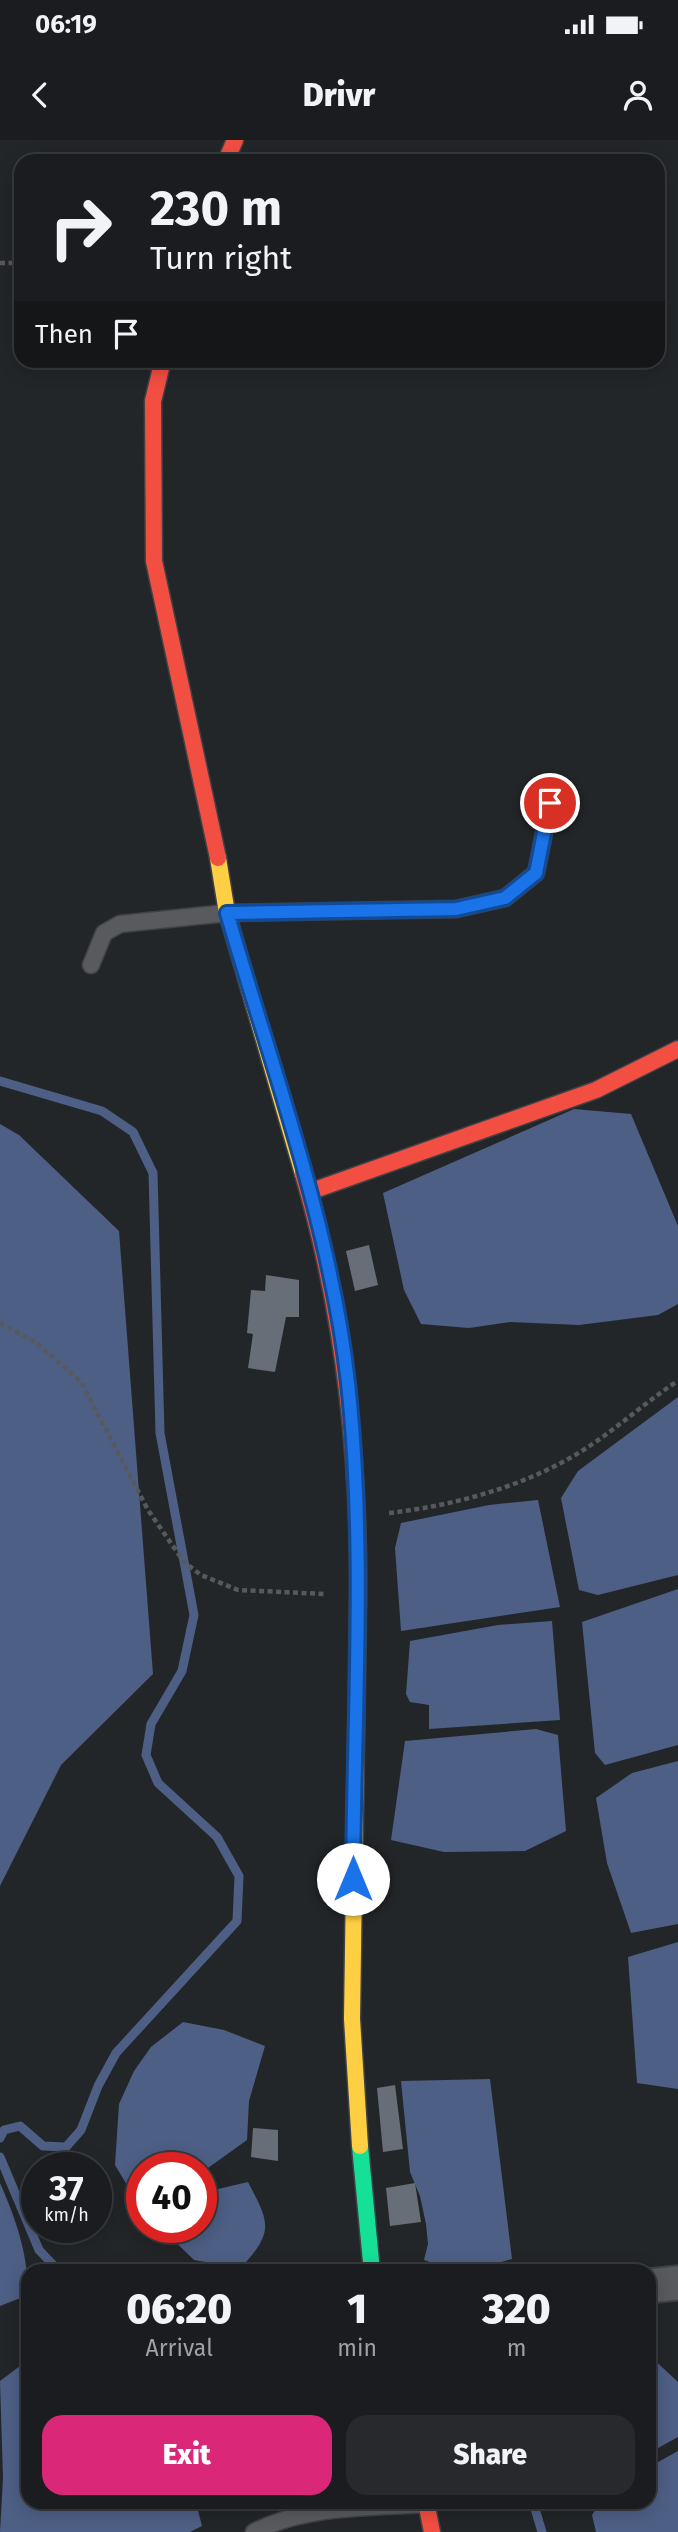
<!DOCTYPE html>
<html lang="en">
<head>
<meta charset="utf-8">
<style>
	:root { --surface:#1a1c1f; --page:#27292c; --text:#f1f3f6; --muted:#9fa1a4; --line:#383a3d; --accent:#db2777 }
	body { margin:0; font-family:"Fira Sans",sans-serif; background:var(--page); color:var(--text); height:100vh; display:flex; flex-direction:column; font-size:26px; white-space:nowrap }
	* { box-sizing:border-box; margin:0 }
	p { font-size:23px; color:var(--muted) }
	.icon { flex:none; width:38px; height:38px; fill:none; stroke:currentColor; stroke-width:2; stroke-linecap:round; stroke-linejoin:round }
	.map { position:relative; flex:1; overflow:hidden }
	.panel { position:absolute; left:21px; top:2124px; width:635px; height:245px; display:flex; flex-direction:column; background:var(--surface); border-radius:21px; box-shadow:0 4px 18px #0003,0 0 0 2px var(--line) }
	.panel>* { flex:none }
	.hud { position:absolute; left:14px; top:14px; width:651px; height:214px; border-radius:21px; box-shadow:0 4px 18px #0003,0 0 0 2px var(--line); background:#1a1c1f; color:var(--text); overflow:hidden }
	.speed { position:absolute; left:21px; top:2012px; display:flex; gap:14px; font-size:35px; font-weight:700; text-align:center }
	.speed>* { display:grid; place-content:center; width:91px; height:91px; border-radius:50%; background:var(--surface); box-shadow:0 4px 18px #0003,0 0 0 2px var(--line); line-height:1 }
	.speed small { font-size:18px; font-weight:400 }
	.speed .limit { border:10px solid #d22; background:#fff; color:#111 }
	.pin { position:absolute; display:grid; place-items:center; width:60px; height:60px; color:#fff; margin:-30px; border:4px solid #fff; border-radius:50%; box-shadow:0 2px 7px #0007 }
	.me { position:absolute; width:77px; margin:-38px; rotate:0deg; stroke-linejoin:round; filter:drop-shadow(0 0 5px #0008) }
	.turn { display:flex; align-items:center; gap:24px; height:147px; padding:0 21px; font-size:32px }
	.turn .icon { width:91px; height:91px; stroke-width:2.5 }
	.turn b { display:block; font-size:49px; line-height:60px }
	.then { display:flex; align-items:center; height:66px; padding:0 21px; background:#0003; gap:14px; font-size:26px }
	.eta { display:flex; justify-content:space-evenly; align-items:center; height:119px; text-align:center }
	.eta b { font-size:42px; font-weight:800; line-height:49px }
	.action { display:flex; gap:14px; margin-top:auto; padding:14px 21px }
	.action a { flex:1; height:80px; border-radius:21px; background:var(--accent); color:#fff; font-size:28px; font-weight:800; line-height:80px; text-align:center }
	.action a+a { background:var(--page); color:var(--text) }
	.status { display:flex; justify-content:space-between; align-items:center; height:49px; padding:0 35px; background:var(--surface); direction:ltr }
	.status svg { height:19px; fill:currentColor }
	header { display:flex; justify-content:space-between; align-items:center; height:91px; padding:0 21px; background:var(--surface); font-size:32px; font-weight:800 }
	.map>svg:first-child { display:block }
</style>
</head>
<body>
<div class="status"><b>06:19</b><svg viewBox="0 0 49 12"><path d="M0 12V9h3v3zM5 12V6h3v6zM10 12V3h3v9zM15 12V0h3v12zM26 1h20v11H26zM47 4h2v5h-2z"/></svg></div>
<header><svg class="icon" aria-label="back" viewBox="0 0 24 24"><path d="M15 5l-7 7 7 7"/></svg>Drivr<svg class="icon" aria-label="person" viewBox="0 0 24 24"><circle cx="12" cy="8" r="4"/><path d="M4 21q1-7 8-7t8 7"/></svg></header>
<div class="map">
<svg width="678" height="2392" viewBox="0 0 678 2392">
	<rect width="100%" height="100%" fill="#232629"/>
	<path fill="#4e5f85" d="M 574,969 L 631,974 L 678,1086 L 678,1164 L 658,1175 L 579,1185 L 510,1182 L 469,1188 L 421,1184 L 404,1150 L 383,1053 Z
		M 0,984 L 19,995 L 119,1091 L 153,1534 L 61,1625 L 0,1746 Z
		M 678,1257 L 678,1435 L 598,1455 L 579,1450 L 561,1358 L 578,1331 Z
		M 538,1360 L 560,1467 L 401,1491 L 395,1408 L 401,1383 L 489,1365 Z
		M 678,1449 L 678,1605 L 605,1625 L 595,1613 L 582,1482 Z
		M 552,1481 L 560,1580 L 429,1589 L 429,1565 L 410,1562 L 406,1554 L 410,1501 L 498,1485 Z
		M 536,1589 L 558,1595 L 566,1691 L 525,1711 L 444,1712 L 391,1700 L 405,1601 Z
		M 678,1621 L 678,1784 L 631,1793 L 607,1723 L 596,1658 L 632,1633 Z
		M 678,1802 L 678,1949 L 637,1943 L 628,1817 Z
		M 183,1882 L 224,1890 L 265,1906 L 249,1961 L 247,2000 L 201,2033 L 201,2028 L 142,2028 L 142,2052 L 133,2055 L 115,2025 L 119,1964 L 134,1931 L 151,1907 Z
		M 490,1939 L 512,2119 C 479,2129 457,2133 424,2120 L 428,2104 L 426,2084 L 420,2056 L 410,2032 L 401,1941 Z
		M 248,2042 C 270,2084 274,2091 241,2128 L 194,2120 L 161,2088 L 201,2088 L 201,2053 Z
		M 0,2043 C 17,2082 28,2114 28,2155 L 0,2166 Z
		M 649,2215 L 678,2242 L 678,2297 L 649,2313 Z
		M 28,2220 L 28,2362 L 196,2363 L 202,2386 L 190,2392 L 0,2392 L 3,2338 L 0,2241 Z
		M 678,2311 L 678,2392 L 596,2392 L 592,2375 L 600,2363 L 649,2362 L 649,2327 Z"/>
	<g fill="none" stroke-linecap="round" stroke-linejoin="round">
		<path stroke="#4e5f85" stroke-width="9" d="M 0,941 L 102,971 L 133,992 L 153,1033 L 160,1293 L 194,1475 L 182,1531 L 151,1584 L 146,1615 L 158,1643 L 217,1697 L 239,1736 L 237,1781 L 116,1913 L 98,1946 L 81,1990 L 66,2007 L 43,2006 L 20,1986 L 4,1990 L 0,1998
			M 0,2017 L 39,2110 L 60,2132
			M 533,2362 L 542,2392"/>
	</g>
	<path fill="#676e77" d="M 369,1105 L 378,1145 L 355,1151 L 346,1111 Z
		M 266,1135 L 299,1140 L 299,1177 L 286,1177 L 275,1232 L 248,1228 L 253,1194 L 247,1193 L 251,1150 L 265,1151 Z
		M 395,1945 L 403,2009 L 383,2012 L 377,1948 Z
		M 253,1988 L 278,1990 L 278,2021 L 251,2017 Z
		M 415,2043 L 421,2082 L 390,2086 L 386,2048 Z"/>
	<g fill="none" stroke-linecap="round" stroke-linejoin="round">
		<g stroke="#404245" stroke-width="19">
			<path id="lane" d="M 91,825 L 104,793 L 120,784 L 227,773 L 456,769 L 505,758 L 536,733 L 550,663
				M 254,2392 C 305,2365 370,2368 427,2364"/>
		</g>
		<g stroke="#404245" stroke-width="37">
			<path id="street" d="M 649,2146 L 678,2143"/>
		</g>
		<g stroke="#404245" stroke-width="19">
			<path id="fast" d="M 360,2006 L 372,2132"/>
		</g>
		<g stroke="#404245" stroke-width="19">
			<path id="slow" d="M 218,718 L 227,773 L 303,1034
				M 358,1465 L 352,1879 L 360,2006"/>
		</g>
		<g stroke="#404245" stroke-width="19">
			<path id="jam" d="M 226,21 L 235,0
				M 163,220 L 153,261 L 154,421 L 218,718
				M 303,1034 C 344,1174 360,1320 358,1465
				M 309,1052 L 596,950 L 678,909
				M 426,2362 L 432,2392"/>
		</g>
		<path stroke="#57595d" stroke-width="4.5" stroke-dasharray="5 3.5" stroke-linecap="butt" d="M 0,123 L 21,123
			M 0,1183 L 37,1203 L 81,1242 L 148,1370 L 184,1422 L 201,1435 L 238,1450 L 325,1454
			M 389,1373 C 459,1365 533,1344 591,1305 C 621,1285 648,1260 678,1241"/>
		<use href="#lane" stroke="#595a5e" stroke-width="16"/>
		<use href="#street" stroke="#595a5e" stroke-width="33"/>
		<use href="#fast" stroke="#16e098" stroke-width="16"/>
		<use href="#slow" stroke="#ffcf43" stroke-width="16"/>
		<use href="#jam" stroke="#f24e42" stroke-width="16"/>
	</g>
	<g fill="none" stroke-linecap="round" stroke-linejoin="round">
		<g stroke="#114b97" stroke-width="18">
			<path id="route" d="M 353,1739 C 354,1574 366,1408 348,1243 C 331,1087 271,924 227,773 L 456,769 L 505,758 L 536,733 L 550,663"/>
		</g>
		<use href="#route" stroke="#1a73e8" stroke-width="12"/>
	</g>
</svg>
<div class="speed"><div>37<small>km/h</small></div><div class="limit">40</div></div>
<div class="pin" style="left:550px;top:663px;background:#d93025"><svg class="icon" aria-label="arrive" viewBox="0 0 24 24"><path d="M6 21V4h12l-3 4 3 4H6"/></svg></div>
<svg class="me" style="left:353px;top:1739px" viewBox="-20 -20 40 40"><circle r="19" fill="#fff"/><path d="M0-13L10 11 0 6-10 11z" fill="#1a73e8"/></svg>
<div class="hud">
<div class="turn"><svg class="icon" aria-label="right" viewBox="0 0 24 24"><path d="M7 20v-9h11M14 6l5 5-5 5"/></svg><div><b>230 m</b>Turn right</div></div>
<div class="then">Then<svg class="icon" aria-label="arrive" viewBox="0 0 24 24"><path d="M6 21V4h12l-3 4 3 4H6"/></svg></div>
</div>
<section class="panel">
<div class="eta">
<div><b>06:20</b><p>Arrival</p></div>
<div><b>1</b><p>min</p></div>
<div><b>320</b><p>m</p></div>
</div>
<div class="action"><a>Exit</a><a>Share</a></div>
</section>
</div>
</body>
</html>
